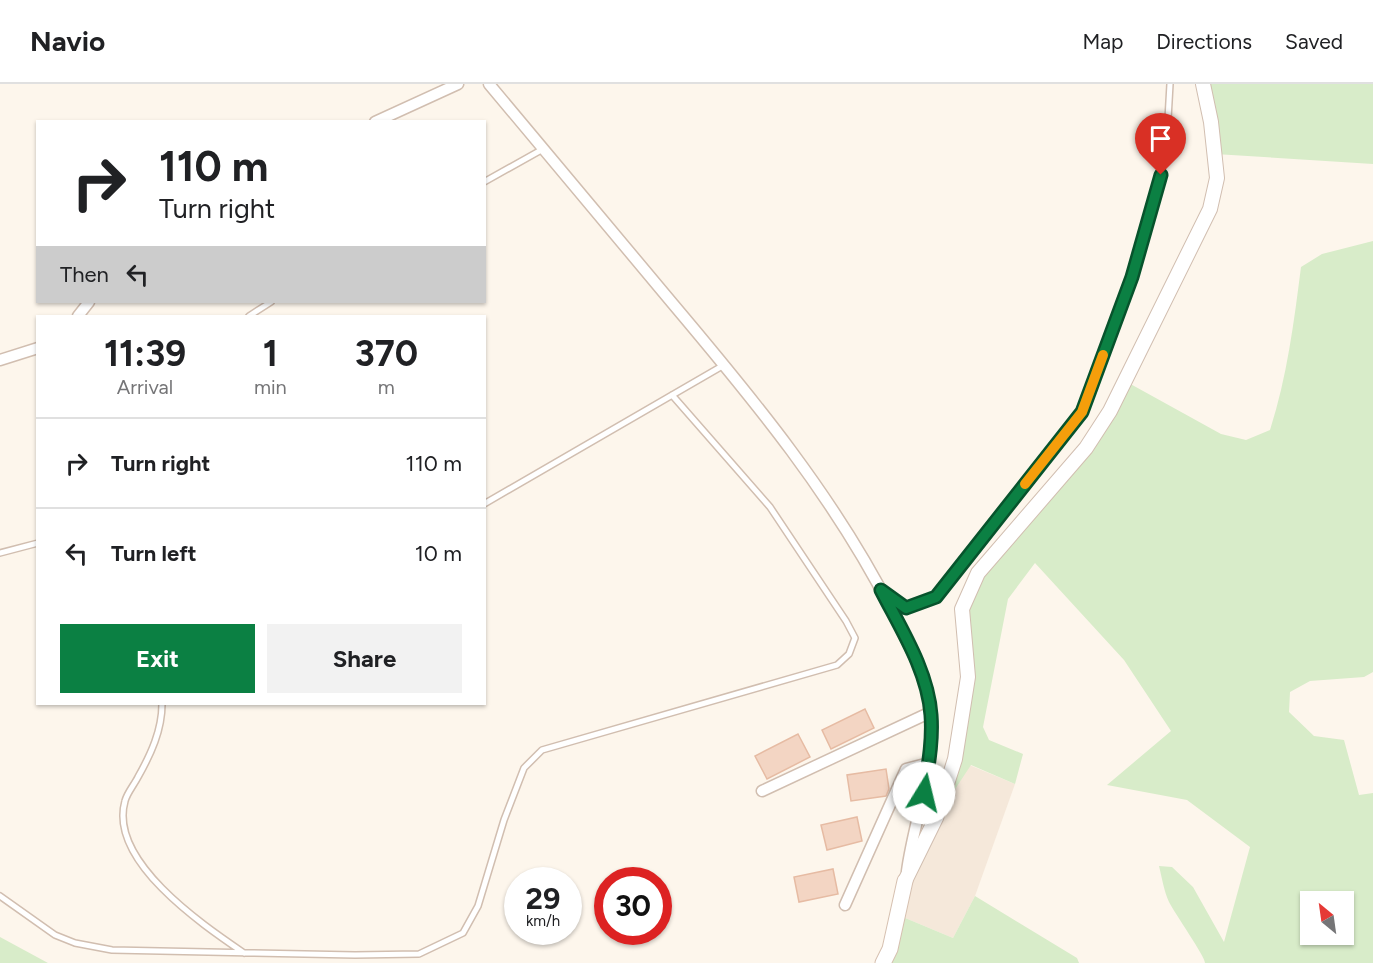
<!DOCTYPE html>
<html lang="en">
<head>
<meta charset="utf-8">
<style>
	:root { --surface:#fff; --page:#f2f2f2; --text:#202124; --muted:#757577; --line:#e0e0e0; --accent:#0b8043 }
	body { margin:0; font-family:Figtree,sans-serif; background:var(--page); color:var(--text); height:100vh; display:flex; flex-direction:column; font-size:22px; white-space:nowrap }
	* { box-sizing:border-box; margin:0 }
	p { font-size:20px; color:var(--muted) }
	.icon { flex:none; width:33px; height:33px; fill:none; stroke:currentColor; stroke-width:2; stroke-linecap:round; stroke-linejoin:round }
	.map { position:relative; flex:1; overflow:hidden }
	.details { position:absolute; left:36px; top:231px; width:450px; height:390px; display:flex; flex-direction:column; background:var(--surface); border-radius:0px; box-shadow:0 2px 4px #0004 }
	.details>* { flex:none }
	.top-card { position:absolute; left:36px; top:36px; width:450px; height:183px; border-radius:0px; box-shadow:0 2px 4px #0004; background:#fff; color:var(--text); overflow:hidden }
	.needle { width:39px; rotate:331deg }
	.fabs { position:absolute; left:1300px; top:807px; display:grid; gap:12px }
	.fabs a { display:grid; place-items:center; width:54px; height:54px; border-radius:0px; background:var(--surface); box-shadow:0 2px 4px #0004; font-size:30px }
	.speed { position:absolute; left:504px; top:783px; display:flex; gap:12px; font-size:30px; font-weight:700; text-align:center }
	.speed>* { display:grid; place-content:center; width:78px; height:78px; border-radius:50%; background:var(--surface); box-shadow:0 2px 4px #0004; line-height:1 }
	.speed small { font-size:15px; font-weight:400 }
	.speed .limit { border:9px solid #d22; background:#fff; color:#111 }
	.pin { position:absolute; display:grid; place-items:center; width:51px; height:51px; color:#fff; margin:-62px -26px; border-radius:50% 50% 50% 0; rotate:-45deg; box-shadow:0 0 6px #0007 }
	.pin .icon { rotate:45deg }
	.me { position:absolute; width:66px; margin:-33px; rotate:9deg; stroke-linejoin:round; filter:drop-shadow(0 0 4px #0008) }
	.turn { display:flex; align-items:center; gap:21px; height:126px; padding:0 24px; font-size:27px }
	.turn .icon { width:78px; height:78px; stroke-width:2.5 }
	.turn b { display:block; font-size:42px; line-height:51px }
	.then { display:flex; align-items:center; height:57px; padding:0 24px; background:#0003; gap:12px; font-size:22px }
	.eta { display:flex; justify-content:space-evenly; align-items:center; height:102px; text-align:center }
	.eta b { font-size:36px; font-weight:700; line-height:42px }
	.button { display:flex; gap:12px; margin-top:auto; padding:12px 24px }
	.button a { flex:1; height:69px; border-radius:0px; background:var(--accent); color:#fff; font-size:24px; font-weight:700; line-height:69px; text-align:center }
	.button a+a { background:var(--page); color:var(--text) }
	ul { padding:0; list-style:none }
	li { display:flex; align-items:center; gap:18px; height:90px; padding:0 24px; border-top:2px solid var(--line) }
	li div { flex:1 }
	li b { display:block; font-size:22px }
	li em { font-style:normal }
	header { display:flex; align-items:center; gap:36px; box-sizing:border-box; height:84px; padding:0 30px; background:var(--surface); border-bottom:2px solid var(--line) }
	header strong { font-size:28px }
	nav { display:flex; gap:33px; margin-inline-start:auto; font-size:21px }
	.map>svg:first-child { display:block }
</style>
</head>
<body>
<header>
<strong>Navio</strong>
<nav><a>Map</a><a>Directions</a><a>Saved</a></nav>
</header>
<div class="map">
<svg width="1373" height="879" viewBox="0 0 1373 879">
	<rect width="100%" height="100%" fill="#fdf6ec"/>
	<path fill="#f5e8da" d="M 955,675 L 1015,700 L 975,812 L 953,854 L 898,831 Z"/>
	<path fill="#d8ecc9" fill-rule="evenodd" d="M 1203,0 L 1373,0 L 1373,80 L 1215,70 Z
		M 1373,157 L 1373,588 L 1364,593 L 1310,597 L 1290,608 L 1289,628 L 1314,652 L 1344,656 L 1359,711 L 1373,709 L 1373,879 L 1205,879 C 1205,872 1175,830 1169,818 C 1164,807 1162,794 1159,782 L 1172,783 L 1193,803 L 1224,858 L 1250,763 L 1187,716 L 1107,701 L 1171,647 L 1124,576 L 1035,479 L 1008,515 L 983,643 L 989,656 L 1023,670 L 1015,700 L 971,681 L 936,734 L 968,593 L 963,544 L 978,489 L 1086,364 L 1125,297 L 1221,350 L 1246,356 L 1270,346 C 1287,293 1294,238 1301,183 L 1322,170 ZM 1311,818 L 1344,818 L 1344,850 L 1311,850 Z
		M 975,812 L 1077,874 L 1079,879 L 883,879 L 898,831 L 953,854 Z
		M 0,853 L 48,879 L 0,879 Z"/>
	<path fill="#f3d5c3" stroke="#e6bba3" stroke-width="1.5" d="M 865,625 L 874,644 L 831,665 L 822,646 Z
		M 798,650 L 810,673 L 767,695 L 755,672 Z
		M 886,685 L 889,705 L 886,712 L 851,717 L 847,691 Z
		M 857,733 L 862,757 L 827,766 L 821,741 Z
		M 833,785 L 838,810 L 799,818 L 794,793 Z"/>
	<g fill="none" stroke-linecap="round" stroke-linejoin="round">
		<g stroke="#d1beb0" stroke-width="8">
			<path id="service" d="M 484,98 L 543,65
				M 249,232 L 271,218
				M 484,420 L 724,281
				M 0,469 L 38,459
				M 885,509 L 906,524 L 936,513 L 1082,328 L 1132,193 L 1166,70 L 1170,0
				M 162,620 C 162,646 151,670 138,693 C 134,701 127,709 125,717 C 108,777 203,841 244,869
				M 0,812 L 55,851 L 75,859 L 112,866 L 355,871 L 419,870 L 463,849 L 478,822 L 504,736 L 524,684 L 542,666 L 837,581 L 849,570 L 855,554 L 846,537 L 770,423 L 672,311"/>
		</g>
		<g stroke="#d1beb0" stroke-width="13">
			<path id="minor" d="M 489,0 C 550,73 612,146 673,220 C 754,316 834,413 891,525 C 907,558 928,592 931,630 C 936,683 914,735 907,787
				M 375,38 L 458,0
				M 78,232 L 89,218
				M 0,276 L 38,264
				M 762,707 L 931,628
				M 845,821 L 906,685 L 929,679"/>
		</g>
		<g stroke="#d1beb0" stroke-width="16">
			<path id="tertiary" d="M 905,797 L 936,734 L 955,675 L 968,593 L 962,525 L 978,489 L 1086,364 L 1110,327 L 1210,125 L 1217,94 L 1211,38 L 1203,0"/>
		</g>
		<g stroke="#d6c0b0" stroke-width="17">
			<path id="secondary" d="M 883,879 L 890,865 L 905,797"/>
		</g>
		<use href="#service" stroke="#fff" stroke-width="5"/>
		<use href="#minor" stroke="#fff" stroke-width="10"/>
		<use href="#tertiary" stroke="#fff" stroke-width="14"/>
		<use href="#secondary" stroke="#fff" stroke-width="15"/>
	</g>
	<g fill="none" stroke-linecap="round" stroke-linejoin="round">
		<g stroke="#07532c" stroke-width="15">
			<path id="route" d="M 924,709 C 928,683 933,657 931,631 C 928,587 901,545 881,506 L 906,524 L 936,513 L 1082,328 L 1132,193 L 1161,91"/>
		</g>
		<use href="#route" stroke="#0b8043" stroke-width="10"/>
		<path stroke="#f59e0b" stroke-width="10" d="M 1025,400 L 1082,328 L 1103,271"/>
	</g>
</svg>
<div class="fabs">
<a><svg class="needle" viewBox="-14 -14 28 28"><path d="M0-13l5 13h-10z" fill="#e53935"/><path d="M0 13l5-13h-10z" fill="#757577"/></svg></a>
</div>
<div class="speed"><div>29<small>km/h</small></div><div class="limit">30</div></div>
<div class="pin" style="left:1161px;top:91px;background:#d93025"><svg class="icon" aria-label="arrive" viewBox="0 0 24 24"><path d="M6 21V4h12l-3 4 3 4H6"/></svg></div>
<svg class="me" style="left:924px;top:709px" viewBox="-20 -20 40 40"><circle r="19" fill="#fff"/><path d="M0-13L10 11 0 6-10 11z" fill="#0b8043"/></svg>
<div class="top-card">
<div class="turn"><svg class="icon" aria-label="right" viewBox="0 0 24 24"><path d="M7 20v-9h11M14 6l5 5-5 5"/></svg><div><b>110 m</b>Turn right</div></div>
<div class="then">Then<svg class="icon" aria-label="left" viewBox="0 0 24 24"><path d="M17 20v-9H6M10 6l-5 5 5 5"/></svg></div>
</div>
<section class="details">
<div class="eta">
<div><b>11:39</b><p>Arrival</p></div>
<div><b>1</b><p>min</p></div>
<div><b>370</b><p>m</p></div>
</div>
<ul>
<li><svg class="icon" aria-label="right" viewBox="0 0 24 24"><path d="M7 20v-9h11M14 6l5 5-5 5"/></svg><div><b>Turn right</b></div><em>110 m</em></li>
<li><svg class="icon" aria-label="left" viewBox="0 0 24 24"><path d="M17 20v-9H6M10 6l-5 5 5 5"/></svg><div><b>Turn left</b></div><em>10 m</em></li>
</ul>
<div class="button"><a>Exit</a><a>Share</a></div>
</section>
</div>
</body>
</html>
